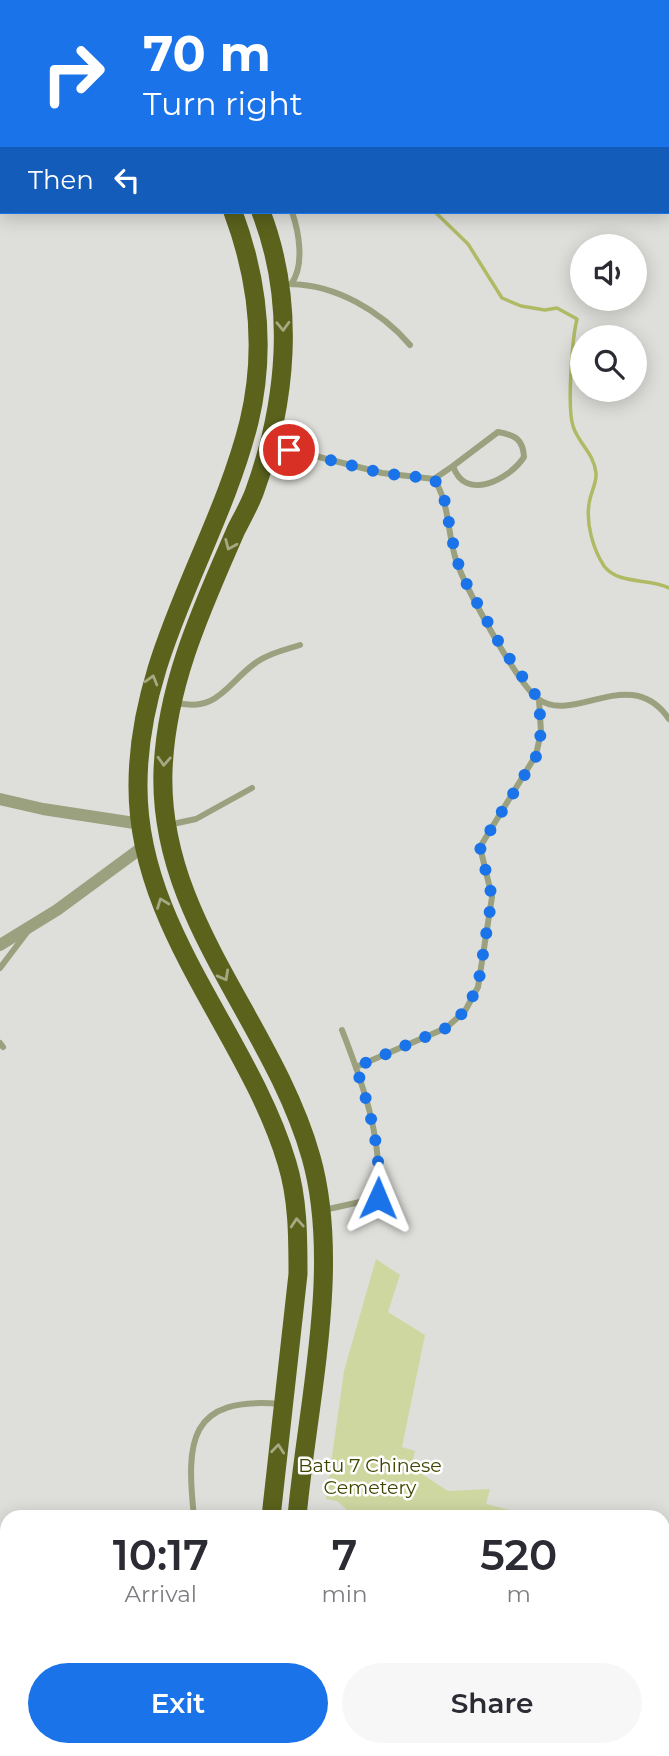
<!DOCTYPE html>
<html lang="en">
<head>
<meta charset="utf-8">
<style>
	:root { --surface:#fff; --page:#f7f7f7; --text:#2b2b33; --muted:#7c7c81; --accent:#1a73e8 }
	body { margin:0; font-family:Montserrat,sans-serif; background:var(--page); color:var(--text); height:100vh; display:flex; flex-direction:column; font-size:26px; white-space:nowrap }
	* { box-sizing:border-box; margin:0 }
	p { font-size:23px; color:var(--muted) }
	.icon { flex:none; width:38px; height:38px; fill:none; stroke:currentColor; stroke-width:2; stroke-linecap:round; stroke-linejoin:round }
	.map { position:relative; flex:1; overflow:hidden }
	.side { position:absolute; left:0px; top:1510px; width:670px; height:247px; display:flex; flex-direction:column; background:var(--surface); border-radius:21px 21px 0 0; box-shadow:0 4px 18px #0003 }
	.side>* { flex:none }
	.banner { position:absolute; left:0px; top:0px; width:670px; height:214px; box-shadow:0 4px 18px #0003; background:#1a73e8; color:#fff; overflow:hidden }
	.tools { position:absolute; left:570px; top:234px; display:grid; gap:14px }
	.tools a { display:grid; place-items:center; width:77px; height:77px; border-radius:50%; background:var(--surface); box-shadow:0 4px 18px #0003; font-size:35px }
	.pin { position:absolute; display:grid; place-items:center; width:60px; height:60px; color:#fff; margin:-30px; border:4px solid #fff; border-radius:50%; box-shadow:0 2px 7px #0007 }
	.me { position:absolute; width:77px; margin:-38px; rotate:1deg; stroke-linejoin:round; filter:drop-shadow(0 0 5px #0008) }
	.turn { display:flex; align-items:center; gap:24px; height:147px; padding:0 28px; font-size:32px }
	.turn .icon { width:91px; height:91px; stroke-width:2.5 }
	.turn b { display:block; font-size:49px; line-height:60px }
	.then { display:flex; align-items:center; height:66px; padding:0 28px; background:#0003; gap:14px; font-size:26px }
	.eta { display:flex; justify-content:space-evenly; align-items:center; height:119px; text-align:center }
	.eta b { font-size:42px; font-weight:600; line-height:49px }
	.button { display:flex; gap:14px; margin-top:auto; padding:14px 28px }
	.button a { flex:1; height:80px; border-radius:42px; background:var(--accent); color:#fff; font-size:28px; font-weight:600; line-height:80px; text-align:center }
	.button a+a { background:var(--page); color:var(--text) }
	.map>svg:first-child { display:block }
</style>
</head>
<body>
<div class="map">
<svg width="669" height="1756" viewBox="0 0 669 1756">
	<rect width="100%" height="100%" fill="#dedfda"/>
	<path fill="#cfd7a1" d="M 376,1259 L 400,1275 L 388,1312 L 425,1335 L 402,1447 L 415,1451 L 411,1467 L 448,1491 L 490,1489 L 486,1504 L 514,1511 L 517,1517 L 341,1517 L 346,1509 L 337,1501 L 326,1499 L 344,1371 Z
		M 355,1750 L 608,1750 L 610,1756 L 355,1756 Z"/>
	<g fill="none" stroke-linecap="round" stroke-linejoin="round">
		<path stroke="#b0ba65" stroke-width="3.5" d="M 668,152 L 669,151
			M 435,212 L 468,244 L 502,298 L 521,306 L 545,310 L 557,308 L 577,319 C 572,339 567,407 573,426 C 578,443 594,453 596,473 C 597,483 590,494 589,504 C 586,524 593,549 604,566 C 618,585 650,578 669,588"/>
		<path stroke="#9ba17e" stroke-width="6" d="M 323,0 L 324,2
			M 291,284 C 336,285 381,311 410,345
			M 291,284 C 305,266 299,232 292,212
			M 498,432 C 515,435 523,439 524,457 C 509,480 465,502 453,466 Z
			M 272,445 L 382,473 L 434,479 C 450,504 447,532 456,560 C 465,587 516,681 537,698 C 573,727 630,662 669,719
			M 434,479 L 453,466
			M 174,702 C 216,714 226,685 254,664 C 267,654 284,650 300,645
			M 168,825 L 196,819 L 252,788
			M 0,968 L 28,931
			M 0,1043 L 3,1047
			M 356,1067 L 446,1028 L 465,1011 L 478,987 L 492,897 L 480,847 L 536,755 L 541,732 L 539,700
			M 324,1210 L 378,1198 C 383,1139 363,1084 342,1030
			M 194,1517 C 186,1441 188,1396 281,1404
			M 338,1750 L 339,1756
			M 217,1756 L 217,1750"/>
		<path stroke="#9ba17e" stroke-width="12" d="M 0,53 L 2,53
			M 0,799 L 43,809 L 141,824
			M 0,945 L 57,910 L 144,846
			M 0,1649 L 7,1646
			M 64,1756 L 83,1750"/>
		<path stroke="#5a621c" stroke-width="19" d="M 131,0 L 131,2
			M 157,0 L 158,2
			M 102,2 L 103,0
			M 233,212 C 258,279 266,351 249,422 C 218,546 138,653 138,785 C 137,928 248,1033 287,1163 C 298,1199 298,1237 298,1274 L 271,1517
			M 261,212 C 296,303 287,402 254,493 C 249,506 242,518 236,530 C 202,608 166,685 163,771 C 158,918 273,1022 311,1157 C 342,1266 307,1405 297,1517
			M 280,1750 L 282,1756
			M 307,1750 L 308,1756"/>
	</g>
	<defs><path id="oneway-chevron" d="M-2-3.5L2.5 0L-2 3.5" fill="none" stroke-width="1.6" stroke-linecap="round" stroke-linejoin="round" transform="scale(1.75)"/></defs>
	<g stroke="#a4a982">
		<use href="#oneway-chevron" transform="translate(283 326) rotate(88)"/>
		<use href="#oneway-chevron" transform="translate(230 545) rotate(113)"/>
		<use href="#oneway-chevron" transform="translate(152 680) rotate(-74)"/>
		<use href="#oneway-chevron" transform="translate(164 761) rotate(93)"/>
		<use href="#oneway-chevron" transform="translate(162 903) rotate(-111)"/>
		<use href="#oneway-chevron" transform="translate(224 976) rotate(61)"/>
		<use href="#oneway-chevron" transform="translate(297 1223) rotate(-94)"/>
		<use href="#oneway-chevron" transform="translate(278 1449) rotate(-84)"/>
	</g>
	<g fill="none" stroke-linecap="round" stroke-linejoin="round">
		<path stroke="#1a73e8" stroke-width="12" stroke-dasharray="0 21.6" d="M 289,450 L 382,473 L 434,479 L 443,493 L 456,558 L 465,581 L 502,648 L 539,700 L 541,732 L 537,755 L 480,847 L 492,897 L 478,986 L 465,1011 L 446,1028 L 356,1067 C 370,1110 382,1152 378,1198"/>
	</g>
	<g text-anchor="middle" stroke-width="5" stroke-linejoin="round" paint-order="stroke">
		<g font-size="19" fill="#404601" stroke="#fff">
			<text x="370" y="1472">Batu 7 Chinese<tspan x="370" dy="22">Cemetery</tspan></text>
		</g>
	</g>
</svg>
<div class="tools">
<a><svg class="icon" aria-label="sound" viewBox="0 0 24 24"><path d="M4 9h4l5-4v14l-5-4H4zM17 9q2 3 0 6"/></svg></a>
<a><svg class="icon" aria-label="search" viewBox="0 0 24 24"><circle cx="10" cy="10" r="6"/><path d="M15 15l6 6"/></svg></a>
</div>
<div class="pin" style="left:289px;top:450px;background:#d93025"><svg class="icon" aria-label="arrive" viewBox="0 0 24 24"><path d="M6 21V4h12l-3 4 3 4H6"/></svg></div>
<svg class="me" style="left:378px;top:1198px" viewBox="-20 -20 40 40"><path d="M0-17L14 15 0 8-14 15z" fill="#1a73e8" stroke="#fff" stroke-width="4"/></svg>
<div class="banner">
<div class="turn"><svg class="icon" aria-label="right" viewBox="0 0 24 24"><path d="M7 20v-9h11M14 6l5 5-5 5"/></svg><div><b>70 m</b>Turn right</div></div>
<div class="then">Then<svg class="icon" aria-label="left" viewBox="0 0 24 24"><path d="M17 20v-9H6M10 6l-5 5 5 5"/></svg></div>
</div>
<section class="side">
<div class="eta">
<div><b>10:17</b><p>Arrival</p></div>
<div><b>7</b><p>min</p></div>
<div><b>520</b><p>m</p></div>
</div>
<div class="button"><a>Exit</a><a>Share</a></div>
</section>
</div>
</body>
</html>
